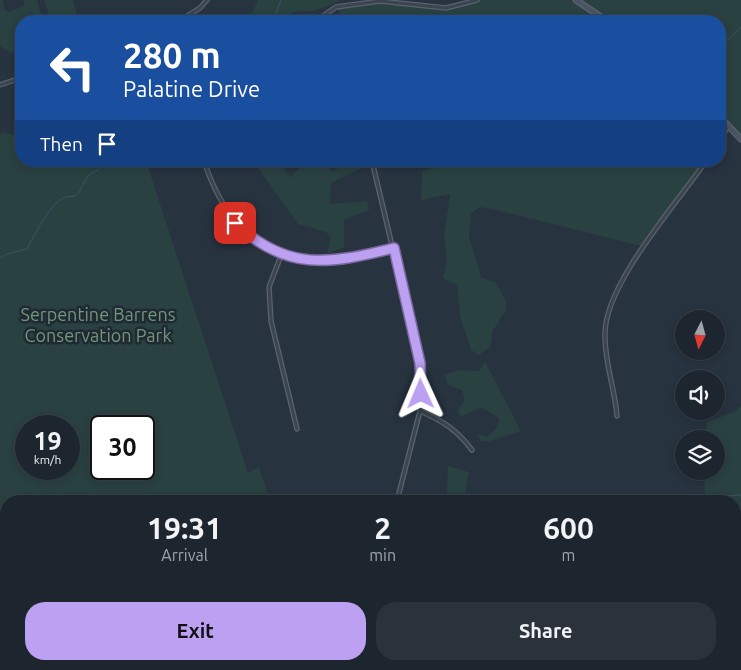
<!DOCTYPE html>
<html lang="en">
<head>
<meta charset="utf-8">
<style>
	:root { --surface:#1d262f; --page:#2a323b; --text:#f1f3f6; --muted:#a0a5aa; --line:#3b434b; --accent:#bca0f2 }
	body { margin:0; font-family:Ubuntu,sans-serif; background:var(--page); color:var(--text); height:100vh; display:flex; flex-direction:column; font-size:19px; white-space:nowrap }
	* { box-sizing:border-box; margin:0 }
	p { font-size:16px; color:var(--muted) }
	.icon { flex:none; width:28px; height:28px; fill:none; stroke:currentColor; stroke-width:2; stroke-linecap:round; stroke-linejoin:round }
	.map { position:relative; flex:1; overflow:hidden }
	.panel { position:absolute; left:0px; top:495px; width:741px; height:175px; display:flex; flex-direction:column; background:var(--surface); border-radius:20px 20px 0 0; box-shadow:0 2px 8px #0003,0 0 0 1px var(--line) }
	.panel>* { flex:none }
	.banner { position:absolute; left:15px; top:15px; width:711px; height:152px; border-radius:20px; box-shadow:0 2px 8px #0003,0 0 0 1px var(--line); background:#1a4fa0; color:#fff; overflow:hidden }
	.needle { width:32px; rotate:186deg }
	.controls { position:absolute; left:675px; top:310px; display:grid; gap:10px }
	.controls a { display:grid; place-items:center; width:50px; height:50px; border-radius:50%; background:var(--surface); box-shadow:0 2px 8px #0003,0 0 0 1px var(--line); font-size:25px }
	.speed { position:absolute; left:15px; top:415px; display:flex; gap:10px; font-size:25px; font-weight:700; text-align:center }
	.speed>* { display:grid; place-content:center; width:65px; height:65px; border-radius:50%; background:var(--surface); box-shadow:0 2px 8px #0003,0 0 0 1px var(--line); line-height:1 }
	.speed small { font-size:12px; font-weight:400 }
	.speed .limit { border:2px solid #111; border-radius:8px; background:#fff; color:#111 }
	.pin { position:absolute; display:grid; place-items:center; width:42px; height:42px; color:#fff; margin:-21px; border-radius:10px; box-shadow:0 2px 8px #0006 }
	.me { position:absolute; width:55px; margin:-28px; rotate:359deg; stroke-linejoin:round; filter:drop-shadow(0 0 4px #0008) }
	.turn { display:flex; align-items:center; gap:18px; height:105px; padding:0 25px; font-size:22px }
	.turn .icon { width:65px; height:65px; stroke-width:2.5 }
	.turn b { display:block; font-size:35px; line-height:42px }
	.then { display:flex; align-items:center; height:48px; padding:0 25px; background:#0003; gap:10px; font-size:19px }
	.eta { display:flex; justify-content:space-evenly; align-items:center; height:85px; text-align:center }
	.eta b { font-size:30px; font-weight:600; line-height:35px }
	.cta { display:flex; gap:10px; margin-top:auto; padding:10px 25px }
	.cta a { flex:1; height:58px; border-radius:20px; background:var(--accent); color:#111; font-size:20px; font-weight:600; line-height:58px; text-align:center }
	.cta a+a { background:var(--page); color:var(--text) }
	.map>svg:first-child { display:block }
</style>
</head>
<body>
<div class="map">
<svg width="741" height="670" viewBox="0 0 741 670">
	<rect width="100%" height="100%" fill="#27333f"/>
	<path fill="#2a4141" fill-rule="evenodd" d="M 0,0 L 3,0 L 5,10 L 9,12 L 24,6 L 24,0 L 37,0 L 41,15 L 37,21 L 35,17 L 20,21 L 18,25 L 20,37 L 12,54 L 0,46 Z
		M 44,0 L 73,0 L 79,21 L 51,21 Z
		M 258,0 L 342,0 L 315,11 L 294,12 L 280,21 L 249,21 Z
		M 476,0 L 741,0 L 741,139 L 728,126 L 720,141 L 720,21 L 331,21 L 341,16 L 336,7 C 350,5 365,2 379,1 C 415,0 439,11 476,0 Z
		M 5,132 L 21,138 L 21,161 L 146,161 L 248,473 L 259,467 L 270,501 L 6,501 L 6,664 L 129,664 L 125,667 L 128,670 L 0,670 L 0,135 ZM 26,426 L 69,426 L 69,469 L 26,469 ZM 101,426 L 144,426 L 144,469 L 101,469 Z
		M 253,161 L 280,161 L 290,177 L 307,161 L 321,161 L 333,172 L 348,161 L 362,161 L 364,167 L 331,183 L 330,204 L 367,201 L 369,210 L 344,220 L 344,247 L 327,254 L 331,237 L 326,232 L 298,224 Z
		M 456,161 L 706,161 L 645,247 L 492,209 L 480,207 L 471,213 L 469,237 L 481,277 L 496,283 L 506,301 L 506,310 L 493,330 L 490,347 L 479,355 L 471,350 L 460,316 L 457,285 L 443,278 L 447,262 L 444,237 L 450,194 L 421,200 L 422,171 L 456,163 Z
		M 485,362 L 521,431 L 490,441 L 481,441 L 476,434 L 487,437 L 496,428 L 500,419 L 481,407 L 461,417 L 458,411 L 464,400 L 462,390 L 448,385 L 445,375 L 459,370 L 479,371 Z
		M 741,406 L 741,516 L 735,522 L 735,501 L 705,501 L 704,471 L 716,471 L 716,439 L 704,439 L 707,422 L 734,412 Z
		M 448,466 L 469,472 L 464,501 L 443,501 L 447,493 Z
		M 334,664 L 383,664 L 373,670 L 316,670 Z
		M 419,664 L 451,664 L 453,670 L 419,670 Z
		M 645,664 L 682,664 L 682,670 L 646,670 Z"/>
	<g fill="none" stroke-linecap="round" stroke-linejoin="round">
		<path stroke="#3e5167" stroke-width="1" d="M 255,21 L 260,21
			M 262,21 L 275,15 L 281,0
			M 720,47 L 741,27
			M 0,258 L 7,254 L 27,249 C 34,235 49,206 63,198 C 67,196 71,197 75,196 C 84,190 83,174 98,170 L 101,161
			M 718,501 L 722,496 L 741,495
			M 661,664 L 663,670
			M 328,670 L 337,664 L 354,668 L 356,664
			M 440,670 L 441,664"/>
		<g stroke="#59626d" stroke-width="5.5">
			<path id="street" d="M 179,21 L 200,8 L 207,0
				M 316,21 L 336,7 L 380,1 L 446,8 L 477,0
				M 0,85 L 21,78
				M 720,141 L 728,126
				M 204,161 C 223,220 263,265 329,262 C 351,261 373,254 393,248
				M 372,161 L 420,363 L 420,411 L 397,501
				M 282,253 L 269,287 L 271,321 L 297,429
				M 420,411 C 443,421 457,430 472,450
				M 617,416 C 615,388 604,362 605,333 C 606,282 676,205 706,161
				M 723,664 L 728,670
				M 215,670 L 223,664"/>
		</g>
		<g stroke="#59626d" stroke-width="7">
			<path id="secondary" d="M 576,0 L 607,21
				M 720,117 L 741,139"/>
		</g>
		<use href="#street" stroke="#3b444f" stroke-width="3"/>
		<use href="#secondary" stroke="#4a5462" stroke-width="4.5"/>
	</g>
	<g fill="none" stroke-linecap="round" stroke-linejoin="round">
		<g stroke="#7a689d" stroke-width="12">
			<path id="route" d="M 235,223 C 287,272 329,264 394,248 L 420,363 L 421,394"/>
		</g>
		<use href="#route" stroke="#bca0f2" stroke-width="9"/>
	</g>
	<g text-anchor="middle" stroke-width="5" stroke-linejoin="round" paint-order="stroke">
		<g font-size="18" fill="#719978" stroke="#202934">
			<text x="98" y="321">Serpentine Barrens<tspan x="98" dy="21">Conservation Park</tspan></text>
		</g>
	</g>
</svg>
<div class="controls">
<a><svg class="needle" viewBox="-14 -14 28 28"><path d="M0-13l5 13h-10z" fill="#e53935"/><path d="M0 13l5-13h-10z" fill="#a0a5aa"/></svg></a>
<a><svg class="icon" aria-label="sound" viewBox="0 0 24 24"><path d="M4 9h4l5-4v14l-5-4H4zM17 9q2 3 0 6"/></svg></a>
<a><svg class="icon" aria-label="layers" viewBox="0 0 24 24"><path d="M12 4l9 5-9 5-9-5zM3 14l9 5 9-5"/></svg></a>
</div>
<div class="speed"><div>19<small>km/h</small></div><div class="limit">30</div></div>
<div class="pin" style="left:235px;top:223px;background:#d93025"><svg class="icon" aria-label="arrive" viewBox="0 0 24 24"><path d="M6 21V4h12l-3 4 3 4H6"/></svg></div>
<svg class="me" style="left:421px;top:394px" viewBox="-20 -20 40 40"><path d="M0-17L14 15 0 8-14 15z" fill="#bca0f2" stroke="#fff" stroke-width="4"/></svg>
<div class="banner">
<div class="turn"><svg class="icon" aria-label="left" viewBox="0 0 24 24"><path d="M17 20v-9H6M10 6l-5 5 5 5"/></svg><div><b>280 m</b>Palatine Drive</div></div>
<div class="then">Then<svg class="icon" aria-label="arrive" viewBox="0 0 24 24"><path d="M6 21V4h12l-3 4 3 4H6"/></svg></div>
</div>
<section class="panel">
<div class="eta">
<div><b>19:31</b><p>Arrival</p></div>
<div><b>2</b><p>min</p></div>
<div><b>600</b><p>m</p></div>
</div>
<div class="cta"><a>Exit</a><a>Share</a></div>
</section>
</div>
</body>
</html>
